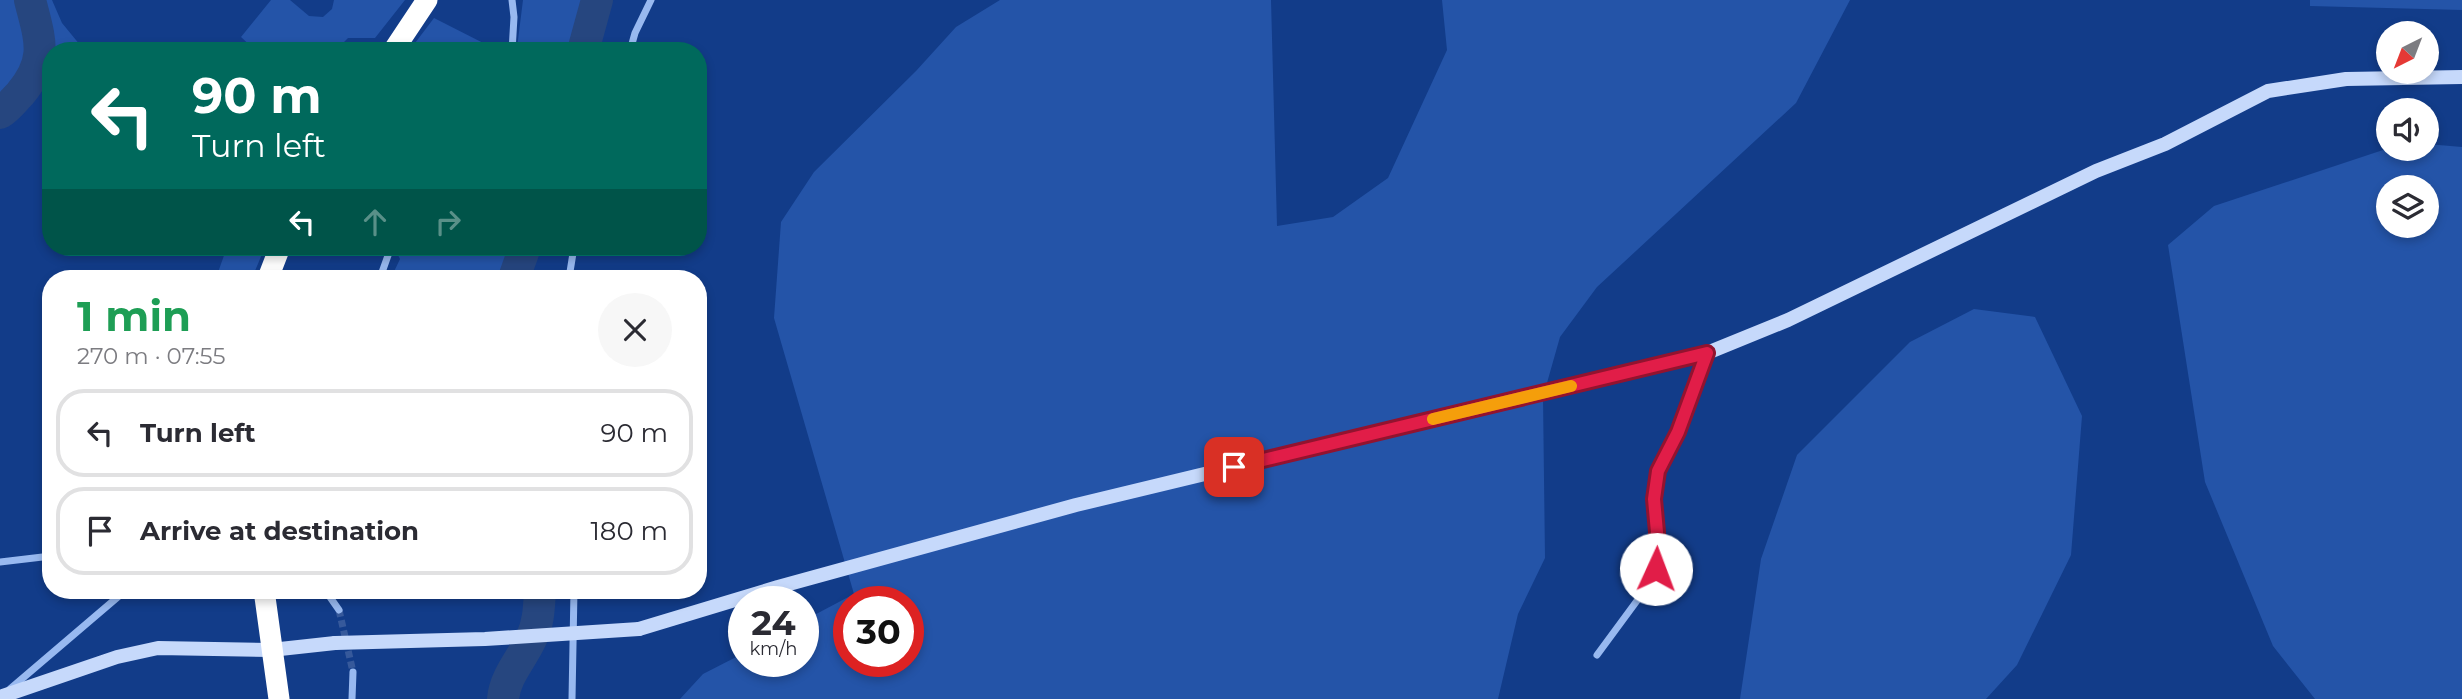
<!DOCTYPE html>
<html lang="en">
<head>
<meta charset="utf-8">
<style>
	:root { --surface:#fff; --page:#f7f7f7; --text:#2b2b33; --muted:#7c7c81; --line:#e1e1e2 }
	body { margin:0; font-family:Montserrat,sans-serif; background:var(--page); color:var(--text); height:100vh; display:flex; flex-direction:column; font-size:26px; white-space:nowrap }
	* { box-sizing:border-box; margin:0 }
	p { font-size:23px; color:var(--muted) }
	.icon { flex:none; width:38px; height:38px; fill:none; stroke:currentColor; stroke-width:2; stroke-linecap:round; stroke-linejoin:round }
	.map { position:relative; flex:1; overflow:hidden }
	.details { position:absolute; left:42px; top:270px; width:665px; height:329px; display:flex; flex-direction:column; background:var(--surface); border-radius:28px; box-shadow:0 4px 10px #0003 }
	.details>* { flex:none }
	.top-card { position:absolute; left:42px; top:42px; width:665px; height:214px; border-radius:28px; box-shadow:0 4px 10px #0003; background:#00695c; color:#fff; overflow:hidden }
	.needle { width:46px; rotate:222deg }
	.controls { position:absolute; left:2376px; top:21px; display:grid; gap:14px }
	.controls a { display:grid; place-items:center; width:63px; height:63px; border-radius:50%; background:var(--surface); box-shadow:0 4px 10px #0003; font-size:35px }
	.speed { position:absolute; left:728px; top:586px; display:flex; gap:14px; font-size:35px; font-weight:700; text-align:center }
	.speed>* { display:grid; place-content:center; width:91px; height:91px; border-radius:50%; background:var(--surface); box-shadow:0 4px 10px #0003; line-height:1 }
	.speed small { font-size:18px; font-weight:400 }
	.speed .limit { border:10px solid #d22; background:#fff; color:#111 }
	.pin { position:absolute; display:grid; place-items:center; width:60px; height:60px; color:#fff; margin:-30px; border-radius:14px; box-shadow:0 4px 10px #0006 }
	.me { position:absolute; width:77px; margin:-38px; rotate:2deg; stroke-linejoin:round; filter:drop-shadow(0 0 5px #0008) }
	.turn { display:flex; align-items:center; gap:24px; height:147px; padding:0 35px; font-size:32px }
	.turn .icon { width:91px; height:91px; stroke-width:2.5 }
	.turn b { display:block; font-size:49px; line-height:60px }
	.lanes { display:flex; align-items:center; height:66px; padding:0 35px; background:#0003; justify-content:center; gap:35px; direction:ltr }
	.lanes .off { opacity:.35 }
	.round { display:grid; place-items:center; flex:none; width:74px; height:74px; border-radius:37px; background:var(--page) }
	.overview { display:flex; align-items:center; justify-content:space-between; height:119px; padding:0 35px }
	h1 { font-size:42px; font-weight:700; line-height:52px; color:#1e9e55 }
	ul { padding:0; list-style:none }
	li { display:flex; align-items:center; gap:21px; height:88px; margin:0 14px 10px; padding:0 21px; border:4px solid var(--line); border-radius:28px }
	li div { flex:1 }
	li b { display:block; font-size:26px }
	li em { font-style:normal }
	.map>svg:first-child { display:block }
</style>
</head>
<body>
<div class="map">
<svg width="2462" height="699" viewBox="0 0 2462 699">
	<rect width="100%" height="100%" fill="#123c89"/>
	<path fill="#2454a8" fill-rule="evenodd" d="M 0,0 L 52,0 L 62,23 L 85,51 L 51,51 L 51,67 L 46,68 L 0,101 Z
		M 271,0 L 290,0 L 309,16 L 323,17 L 332,9 L 334,0 L 405,0 L 375,38 L 348,38 L 335,51 L 256,51 L 241,37 Z
		M 523,0 L 583,0 L 570,51 L 409,51 L 434,18 L 497,50 L 517,48 Z
		M 1000,0 L 1271,0 L 1277,226 L 1333,217 L 1388,178 L 1447,50 L 1442,0 L 1850,0 L 1796,103 L 1597,287 L 1560,337 L 1543,397 L 1545,558 L 1518,614 L 1498,699 L 680,699 L 703,674 L 744,653 L 744,662 L 803,662 L 803,621 L 854,594 L 774,318 L 781,222 L 814,172 L 916,71 L 956,27 ZM 849,602 L 908,602 L 908,662 L 849,662 Z
		M 2310,0 L 2462,0 L 2462,10 L 2310,6 Z
		M 2427,144 L 2462,147 L 2462,699 L 2315,699 L 2273,646 L 2205,482 L 2168,245 L 2214,206 L 2389,148 L 2427,149 ZM 2389,187 L 2427,187 L 2427,226 L 2389,226 Z
		M 227,247 L 265,247 L 252,278 L 216,278 Z
		M 394,247 L 514,247 L 504,278 L 391,278 L 400,259 Z
		M 1974,309 L 2035,317 L 2082,416 L 2071,555 L 2017,665 L 1986,699 L 1740,699 L 1761,559 L 1797,455 L 1910,342 Z"/>
	<g fill="none" stroke-linecap="round" stroke-linejoin="round">
		<path stroke="#26467f" stroke-width="32" d="M 583,51 L 597,0
			M 0,113 C 8,108 13,101 20,94 C 49,59 40,40 30,0
			M 514,278 L 525,247
			M 503,699 C 505,676 522,659 531,639 C 539,623 539,606 540,590"/>
		<path stroke="#36599b" stroke-width="7" stroke-dasharray="7 3.5" stroke-linecap="butt" d="M 339,610 L 353,672"/>
		<path stroke="#98b9f0" stroke-width="7" d="M 512,51 L 514,17 L 512,0
			M 630,51 L 635,33 L 651,0
			M 380,278 L 391,247
			M 569,278 L 574,247
			M 0,562 L 51,556
			M 325,590 L 339,610
			M 1597,655 L 1639,598 L 1656,569 L 1657,532 L 1654,499 L 1658,471 L 1678,432 L 1707,354
			M 10,689 L 126,590
			M 352,699 L 353,672
			M 572,699 L 574,590"/>
		<path stroke="#c6d9fb" stroke-width="14" d="M 639,629 L 778,587 L 1076,505 L 1707,353 L 1788,320 L 2096,171 L 2165,144 L 2268,91 L 2346,79 L 2462,77
			M 0,697 L 117,657 L 158,648 L 271,650 L 335,643"/>
		<path stroke="#fff" stroke-width="21" d="M 393,51 L 427,0
			M 268,278 L 280,247
			M 264,590 L 279,699"/>
		<path stroke="#c6d9fb" stroke-width="14" d="M 335,643 L 485,639 L 639,629"/>
	</g>
	<g fill="none" stroke-linecap="round" stroke-linejoin="round">
		<g stroke="#92132f" stroke-width="18">
			<path id="route" d="M 1234,467 L 1707,353 L 1678,432 L 1658,471 L 1654,499 L 1657,532 L 1656,569"/>
		</g>
		<use href="#route" stroke="#e11d48" stroke-width="12"/>
		<path stroke="#f59e0b" stroke-width="12" d="M 1433,419 L 1571,386"/>
	</g>
</svg>
<div class="controls">
<a><svg class="needle" viewBox="-14 -14 28 28"><path d="M0-13l5 13h-10z" fill="#e53935"/><path d="M0 13l5-13h-10z" fill="#7c7c81"/></svg></a>
<a><svg class="icon" aria-label="sound" viewBox="0 0 24 24"><path d="M4 9h4l5-4v14l-5-4H4zM17 9q2 3 0 6"/></svg></a>
<a><svg class="icon" aria-label="layers" viewBox="0 0 24 24"><path d="M12 4l9 5-9 5-9-5zM3 14l9 5 9-5"/></svg></a>
</div>
<div class="speed"><div>24<small>km/h</small></div><div class="limit">30</div></div>
<div class="pin" style="left:1234px;top:467px;background:#d93025"><svg class="icon" aria-label="arrive" viewBox="0 0 24 24"><path d="M6 21V4h12l-3 4 3 4H6"/></svg></div>
<svg class="me" style="left:1656px;top:569px" viewBox="-20 -20 40 40"><circle r="19" fill="#fff"/><path d="M0-13L10 11 0 6-10 11z" fill="#e11d48"/></svg>
<div class="top-card">
<div class="turn"><svg class="icon" aria-label="left" viewBox="0 0 24 24"><path d="M17 20v-9H6M10 6l-5 5 5 5"/></svg><div><b>90 m</b>Turn left</div></div>
<div class="lanes"><svg class="icon" aria-label="left" viewBox="0 0 24 24"><path d="M17 20v-9H6M10 6l-5 5 5 5"/></svg><svg class="icon off" aria-label="ahead" viewBox="0 0 24 24"><path d="M12 20V5M6 11l6-6 6 6"/></svg><svg class="icon off" aria-label="right" viewBox="0 0 24 24"><path d="M7 20v-9h11M14 6l5 5-5 5"/></svg></div>
</div>
<section class="details">
<div class="overview"><div><h1>1 min</h1><p>270 m · 07:55</p></div><a class="round"><svg class="icon" aria-label="close" viewBox="0 0 24 24"><path d="M6 6l12 12M18 6L6 18"/></svg></a></div>
<ul>
<li><svg class="icon" aria-label="left" viewBox="0 0 24 24"><path d="M17 20v-9H6M10 6l-5 5 5 5"/></svg><div><b>Turn left</b></div><em>90 m</em></li>
<li><svg class="icon" aria-label="arrive" viewBox="0 0 24 24"><path d="M6 21V4h12l-3 4 3 4H6"/></svg><div><b>Arrive at destination</b></div><em>180 m</em></li>
</ul>
</section>
</div>
</body>
</html>
